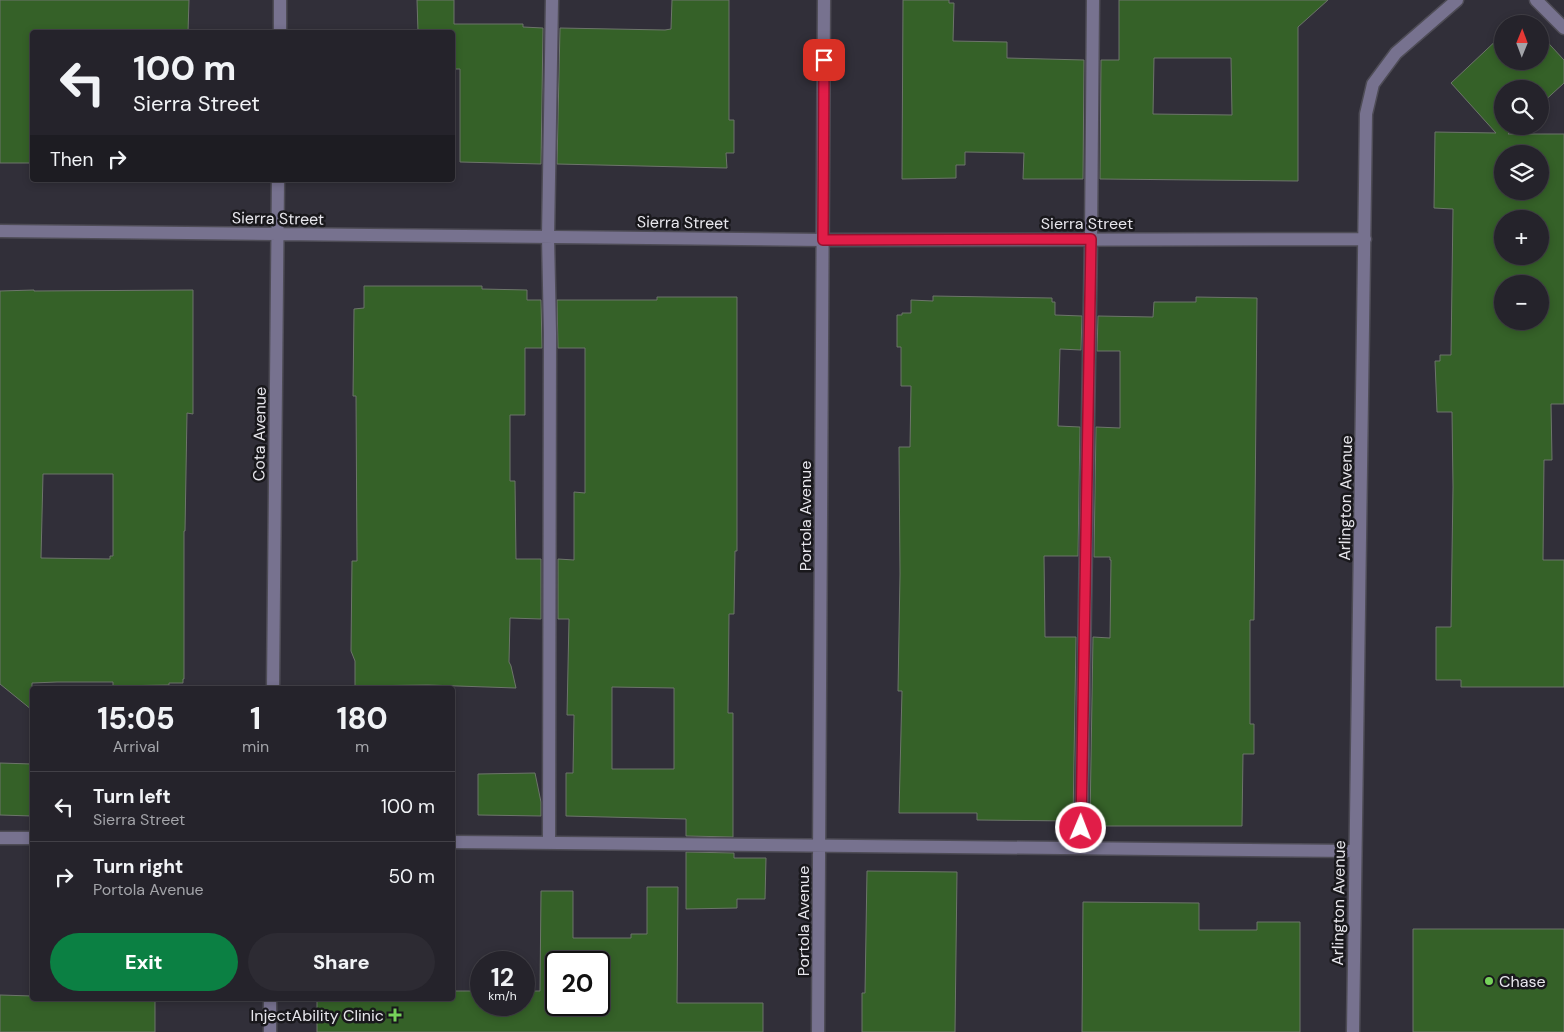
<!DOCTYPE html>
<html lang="en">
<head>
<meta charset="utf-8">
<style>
	:root { --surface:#25232b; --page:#2d2b33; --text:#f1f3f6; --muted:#a3a4a9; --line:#424047; --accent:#0b8043 }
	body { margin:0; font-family:"DM Sans",sans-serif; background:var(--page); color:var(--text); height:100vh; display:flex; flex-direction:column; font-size:19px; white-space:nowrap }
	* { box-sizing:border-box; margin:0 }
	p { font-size:16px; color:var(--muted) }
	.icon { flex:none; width:28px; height:28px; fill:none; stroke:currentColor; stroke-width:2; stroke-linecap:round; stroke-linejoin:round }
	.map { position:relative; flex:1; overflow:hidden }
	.sheet { position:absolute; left:30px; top:686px; width:425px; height:315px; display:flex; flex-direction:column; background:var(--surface); border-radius:5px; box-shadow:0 2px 8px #0003,0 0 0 1px var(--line) }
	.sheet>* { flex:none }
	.top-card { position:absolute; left:30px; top:30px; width:425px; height:152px; border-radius:5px; box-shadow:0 2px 8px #0003,0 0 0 1px var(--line); background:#25232b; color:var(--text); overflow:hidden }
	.needle { width:32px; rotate:1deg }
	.buttons { position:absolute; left:1494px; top:15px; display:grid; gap:10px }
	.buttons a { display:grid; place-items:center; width:55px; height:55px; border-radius:50%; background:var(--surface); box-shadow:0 2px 8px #0003,0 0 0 1px var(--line); font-size:25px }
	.speed { position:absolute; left:470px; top:951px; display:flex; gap:10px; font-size:25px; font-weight:700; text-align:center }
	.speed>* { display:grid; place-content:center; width:65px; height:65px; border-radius:50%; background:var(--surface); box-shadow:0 2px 8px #0003,0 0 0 1px var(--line); line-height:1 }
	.speed small { font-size:12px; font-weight:400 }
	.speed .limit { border:2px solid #111; border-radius:8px; background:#fff; color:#111 }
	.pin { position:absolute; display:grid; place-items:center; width:42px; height:42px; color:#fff; margin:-21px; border-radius:10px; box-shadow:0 2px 8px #0006 }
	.me { position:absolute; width:55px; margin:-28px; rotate:1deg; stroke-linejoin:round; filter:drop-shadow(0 0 4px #0008) }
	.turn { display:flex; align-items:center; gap:18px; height:105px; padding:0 20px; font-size:22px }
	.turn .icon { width:65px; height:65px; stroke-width:2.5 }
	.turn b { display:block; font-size:35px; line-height:42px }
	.then { display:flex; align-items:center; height:48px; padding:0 20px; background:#0003; gap:10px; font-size:19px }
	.eta { display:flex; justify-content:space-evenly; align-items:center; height:85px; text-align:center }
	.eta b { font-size:30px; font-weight:800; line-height:35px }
	.cta { display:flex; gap:10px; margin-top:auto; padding:10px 20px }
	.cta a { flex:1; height:58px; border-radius:30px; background:var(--accent); color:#fff; font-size:20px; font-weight:800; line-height:58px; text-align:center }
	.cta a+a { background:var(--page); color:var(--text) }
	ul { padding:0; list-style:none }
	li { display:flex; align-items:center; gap:15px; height:70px; padding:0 20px; border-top:1px solid var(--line) }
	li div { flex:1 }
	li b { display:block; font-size:19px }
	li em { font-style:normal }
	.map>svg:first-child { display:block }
</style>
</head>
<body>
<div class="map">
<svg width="1564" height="1032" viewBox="0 0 1564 1032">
	<rect width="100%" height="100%" fill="#312f39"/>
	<path fill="#356128" stroke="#6d756b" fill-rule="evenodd" d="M 0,0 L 189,0 L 188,32 L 32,32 L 32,163 L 0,163 Z
		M 417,0 L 454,0 L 454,24 L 523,24 L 523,27 L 543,28 L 541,164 L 460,162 L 460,69 L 452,69 L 452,32 L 418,32 Z
		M 672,0 L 729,0 L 729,120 L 734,120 L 734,153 L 726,153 L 727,168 L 557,164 L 560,28 L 665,30 L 671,29 Z
		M 903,0 L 949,0 L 949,3 L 954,3 L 953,41 L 1007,42 L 1007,58 L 1084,60 L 1083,179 L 1023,179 L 1024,153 L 965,152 L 965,165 L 956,165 L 956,178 L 902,179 Z
		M 1119,0 L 1328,0 L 1298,27 L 1298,181 L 1100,179 L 1101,60 L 1119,60 ZM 1154,58 L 1231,58 L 1232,115 L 1153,114 Z
		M 1540,34 L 1564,60 L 1564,83 L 1540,105 L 1540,89 L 1502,89 L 1502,126 L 1516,126 L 1508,134 L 1564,134 L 1564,404 L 1551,404 L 1552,460 L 1544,460 L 1543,560 L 1564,560 L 1564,687 L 1461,687 L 1461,680 L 1436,680 L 1436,627 L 1451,627 L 1453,487 L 1452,412 L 1437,412 L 1435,361 L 1440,361 L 1440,355 L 1451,355 L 1453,209 L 1434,208 L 1435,132 L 1496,133 L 1451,83 L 1502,35 L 1502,61 L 1540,61 ZM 1502,154 L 1540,154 L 1540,191 L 1502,191 ZM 1502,219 L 1540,219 L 1540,256 L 1502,256 ZM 1502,284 L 1540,284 L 1540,321 L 1502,321 Z
		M 364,286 L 482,286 L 482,289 L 527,290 L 527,300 L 541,300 L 542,348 L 525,348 L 525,415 L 510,415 L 510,481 L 515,481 L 516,559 L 541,559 L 541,619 L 510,618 L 509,662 L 511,666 L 516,688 L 428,685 L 355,686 L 355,661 L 351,651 L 352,561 L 357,561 L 356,396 L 353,396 L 354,309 L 364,308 Z
		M 34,290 L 34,291 L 193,290 L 193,414 L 187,413 L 185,531 L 184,531 L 184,679 L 183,679 L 183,683 L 169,683 L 169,685 L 113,686 L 113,682 L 57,682 L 32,683 L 32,710 L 0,684 L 0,291 ZM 43,474 L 113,474 L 113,556 L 110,556 L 110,559 L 41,558 Z
		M 933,296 L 1052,298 L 1052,302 L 1055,302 L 1055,315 L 1082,316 L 1081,350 L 1060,349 L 1058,426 L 1080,427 L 1078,556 L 1044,556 L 1045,637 L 1076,637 L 1073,821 L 977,820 L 977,813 L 899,813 L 902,691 L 898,691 L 900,574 L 899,447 L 910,447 L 911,386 L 901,386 L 901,347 L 897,347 L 897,315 L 902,315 L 902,313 L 911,313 L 911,300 L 933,301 Z
		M 657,297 L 737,297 L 737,551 L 735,551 L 734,614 L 729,614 L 728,713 L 733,713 L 733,837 L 686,836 L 686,819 L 566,816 L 566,773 L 573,773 L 574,715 L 567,715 L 569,619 L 558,619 L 558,559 L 574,560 L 574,492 L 585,493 L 585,348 L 558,348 L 557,300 L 657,300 ZM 612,687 L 674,688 L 674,769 L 612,769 Z
		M 1196,297 L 1257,298 L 1254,620 L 1250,620 L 1250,724 L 1254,724 L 1254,754 L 1243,754 L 1242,826 L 1098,826 L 1098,821 L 1090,821 L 1093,637 L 1110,638 L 1111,560 L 1110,560 L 1110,557 L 1094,557 L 1096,427 L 1120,428 L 1120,351 L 1097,351 L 1098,316 L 1153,317 L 1154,302 L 1196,302 Z
		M 0,763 L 32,764 L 32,816 L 0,815 Z
		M 535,773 L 541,802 L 541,816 L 478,815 L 478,774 Z
		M 686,852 L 734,853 L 734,858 L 766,858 L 765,899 L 737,899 L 737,908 L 686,909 Z
		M 867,871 L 957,872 L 955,1032 L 862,1032 L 862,993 L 865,993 Z
		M 647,887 L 678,887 L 677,1003 L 763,1003 L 763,1032 L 317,1032 L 317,999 L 452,999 L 452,991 L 481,991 L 481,1005 L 524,1005 L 524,991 L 540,991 L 541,891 L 573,891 L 573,938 L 631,938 L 631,934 L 647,934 ZM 556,962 L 599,962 L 599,1005 L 556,1005 Z
		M 1083,902 L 1199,903 L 1199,930 L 1257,930 L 1257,922 L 1300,922 L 1300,1032 L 1082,1032 Z
		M 1413,929 L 1564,929 L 1564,1032 L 1413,1032 Z
		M 0,995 L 32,996 L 32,999 L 155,999 L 155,1032 L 0,1032 Z"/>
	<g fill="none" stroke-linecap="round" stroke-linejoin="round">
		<g stroke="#4e4c56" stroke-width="15">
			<path id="minor" d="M 1536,0 L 1564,28
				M 280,32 L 280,0
				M 0,231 L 823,240 L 1365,239
				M 273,689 L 278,180
				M 0,838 L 32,838
				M 452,842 L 1355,851
				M 549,843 L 550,333 L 548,237 L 552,0
				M 1081,848 L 1091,239 L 1093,0
				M 270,1032 L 270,999
				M 818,1032 L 824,0
				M 1353,1032 L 1366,114 L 1373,84 L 1396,53 L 1457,0"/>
		</g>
		<use href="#minor" stroke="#77728f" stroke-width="12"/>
	</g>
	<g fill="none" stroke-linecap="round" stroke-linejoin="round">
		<g stroke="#92132f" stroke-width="12">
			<path id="route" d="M 824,60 L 823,240 L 1091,239 L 1081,828"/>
		</g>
		<use href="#route" stroke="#e11d48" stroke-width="9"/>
	</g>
	<g fill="#76d25a" stroke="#19181c" stroke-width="2">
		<circle cx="1489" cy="981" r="5"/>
		<path d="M392.5 1007.5h5v5h5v5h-5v5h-5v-5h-5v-5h5z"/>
	</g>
	<g text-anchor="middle" stroke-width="5" stroke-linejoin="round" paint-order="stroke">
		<g font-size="16" fill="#e7e6ec" stroke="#19181c">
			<text transform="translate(278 218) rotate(1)" y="6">Sierra Street</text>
			<text transform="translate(683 222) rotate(1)" y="6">Sierra Street</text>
			<text x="1087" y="229">Sierra Street</text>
			<text transform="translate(259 434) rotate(-89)" y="6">Cota Avenue</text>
			<text transform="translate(1345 498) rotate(-89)" y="6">Arlington Avenue</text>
			<text transform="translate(805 516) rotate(-90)" y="6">Portola Avenue</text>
			<text transform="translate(1338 903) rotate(-89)" y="6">Arlington Avenue</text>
			<text transform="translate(803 921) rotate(-90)" y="6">Portola Avenue</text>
		</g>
		<g font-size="16" fill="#e7e6ec" stroke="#19181c" text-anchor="start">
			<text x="1499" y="987">Chase</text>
			<text x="384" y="1021" text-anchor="end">InjectAbility Clinic</text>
		</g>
	</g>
</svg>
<div class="buttons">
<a><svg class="needle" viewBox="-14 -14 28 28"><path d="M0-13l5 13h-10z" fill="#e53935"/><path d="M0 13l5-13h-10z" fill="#a3a4a9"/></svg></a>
<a><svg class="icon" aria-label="search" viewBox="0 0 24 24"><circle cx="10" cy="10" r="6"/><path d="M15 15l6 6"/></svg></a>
<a><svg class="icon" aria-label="layers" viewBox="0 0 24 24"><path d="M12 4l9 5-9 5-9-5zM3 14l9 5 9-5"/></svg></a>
<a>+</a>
<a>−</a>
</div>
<div class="speed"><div>12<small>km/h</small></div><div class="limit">20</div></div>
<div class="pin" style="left:824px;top:60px;background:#d93025"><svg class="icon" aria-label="arrive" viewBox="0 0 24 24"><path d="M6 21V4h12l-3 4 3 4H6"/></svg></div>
<svg class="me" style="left:1081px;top:828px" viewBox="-20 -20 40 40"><circle r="17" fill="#e11d48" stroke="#fff" stroke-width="3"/><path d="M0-11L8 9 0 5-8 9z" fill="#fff"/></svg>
<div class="top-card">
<div class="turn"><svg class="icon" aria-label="left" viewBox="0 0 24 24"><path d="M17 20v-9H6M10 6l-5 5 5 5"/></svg><div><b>100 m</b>Sierra Street</div></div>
<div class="then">Then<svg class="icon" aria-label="right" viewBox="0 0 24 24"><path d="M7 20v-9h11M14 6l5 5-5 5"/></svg></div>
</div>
<section class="sheet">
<div class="eta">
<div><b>15:05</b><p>Arrival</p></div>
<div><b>1</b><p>min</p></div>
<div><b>180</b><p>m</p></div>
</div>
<ul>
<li><svg class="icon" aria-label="left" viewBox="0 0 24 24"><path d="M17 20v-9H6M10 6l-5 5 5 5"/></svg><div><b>Turn left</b><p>Sierra Street</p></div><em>100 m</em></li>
<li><svg class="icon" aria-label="right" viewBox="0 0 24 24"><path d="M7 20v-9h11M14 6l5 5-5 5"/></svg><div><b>Turn right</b><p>Portola Avenue</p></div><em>50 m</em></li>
</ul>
<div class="cta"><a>Exit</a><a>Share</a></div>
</section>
</div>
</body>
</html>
